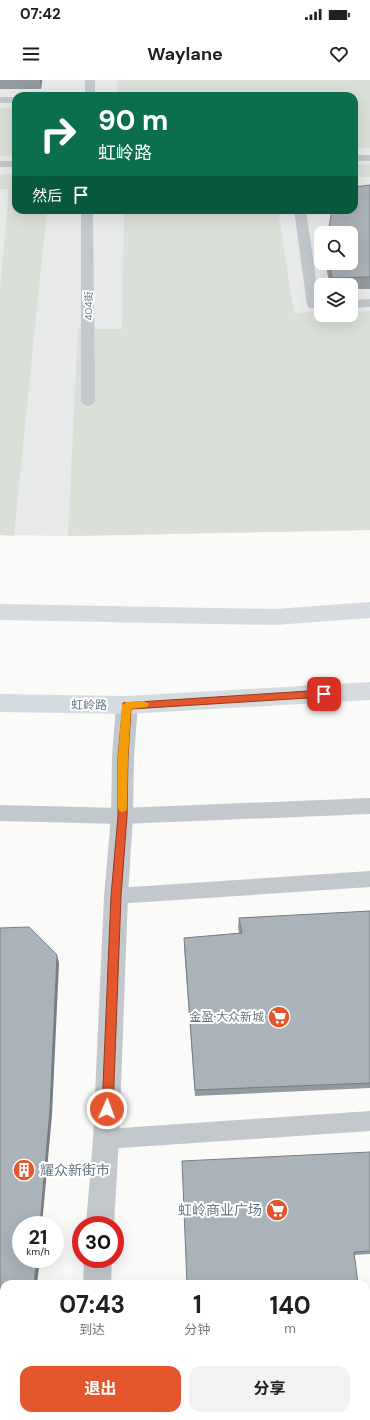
<!DOCTYPE html>
<html lang="zh">
<head>
<meta charset="utf-8">
<style>
	:root { --surface:#fff; --page:#f2f2f2; --text:#202124; --muted:#757577; --accent:#e4572e }
	body { margin:0; font-family:"DM Sans","Noto Sans SC",sans-serif; background:var(--page); color:var(--text); height:100vh; display:flex; flex-direction:column; font-size:15px; white-space:nowrap }
	* { box-sizing:border-box; margin:0 }
	p { font-size:13px; color:var(--muted) }
	.icon { flex:none; width:22px; height:22px; fill:none; stroke:currentColor; stroke-width:2; stroke-linecap:round; stroke-linejoin:round }
	.map { position:relative; flex:1; overflow:hidden }
	.sheet { position:absolute; left:0px; top:1200px; width:370px; height:140px; display:flex; flex-direction:column; background:var(--surface); border-radius:12px 12px 0 0; box-shadow:0 4px 16px #0002 }
	.sheet>* { flex:none }
	.banner { position:absolute; left:12px; top:12px; width:346px; height:122px; border-radius:12px; box-shadow:0 4px 16px #0002; background:#0b6e4f; color:#fff; overflow:hidden }
	.controls { position:absolute; left:314px; top:146px; display:grid; gap:8px }
	.controls a { display:grid; place-items:center; width:44px; height:44px; border-radius:8px; background:var(--surface); box-shadow:0 4px 16px #0002; font-size:20px }
	.speed { position:absolute; left:12px; top:1136px; display:flex; gap:8px; font-size:20px; font-weight:700; text-align:center }
	.speed>* { display:grid; place-content:center; width:52px; height:52px; border-radius:50%; background:var(--surface); box-shadow:0 4px 16px #0002; line-height:1 }
	.speed small { font-size:10px; font-weight:400 }
	.speed .limit { border:6px solid #d22; background:#fff; color:#111 }
	.pin { position:absolute; display:grid; place-items:center; width:34px; height:34px; color:#fff; margin:-17px; border-radius:8px; box-shadow:0 2px 6px #0006 }
	.me { position:absolute; width:44px; margin:-22px; rotate:2deg; stroke-linejoin:round; filter:drop-shadow(0 0 3px #0008) }
	.turn { display:flex; align-items:center; gap:14px; height:84px; padding:0 20px; font-size:18px }
	.turn .icon { width:52px; height:52px; stroke-width:2.5 }
	.turn b { display:block; font-size:28px; line-height:34px }
	.then { display:flex; align-items:center; height:38px; padding:0 20px; background:#0003; gap:8px; font-size:15px }
	.eta { display:flex; justify-content:space-evenly; align-items:center; height:68px; text-align:center }
	.eta b { font-size:24px; font-weight:700; line-height:28px }
	.primary-button { display:flex; gap:8px; margin-top:auto; padding:8px 20px }
	.primary-button a { flex:1; height:46px; border-radius:12px; background:var(--accent); color:#fff; font-size:16px; font-weight:700; line-height:46px; text-align:center }
	.primary-button a+a { background:var(--page); color:var(--text) }
	.status { display:flex; justify-content:space-between; align-items:center; height:28px; padding:0 20px; background:var(--surface); direction:ltr }
	.status svg { height:11px; fill:currentColor }
	header { display:flex; justify-content:space-between; align-items:center; height:52px; padding:0 20px; background:var(--surface); font-size:18px; font-weight:700 }
	.map>svg:first-child { display:block }
</style>
</head>
<body>
<div class="status"><b>07:42</b><svg viewBox="0 0 49 12"><path d="M0 12V9h3v3zM5 12V6h3v6zM10 12V3h3v9zM15 12V0h3v12zM26 1h20v11H26zM47 4h2v5h-2z"/></svg></div>
<header><svg class="icon" aria-label="menu" viewBox="0 0 24 24"><path d="M4 6h16M4 12h16M4 18h16"/></svg>Waylane<svg class="icon" aria-label="heart" viewBox="0 0 24 24"><path d="M12 20l-8-8c-3-5 5-10 8-4 3-6 11-1 8 4z"/></svg></header>
<div class="map">
<svg width="370" height="1340" viewBox="0 0 370 1340">
	<rect width="100%" height="100%" fill="#fafaf8"/>
	<path fill="#e8e9e9" fill-rule="evenodd" d="M 0,0 L 370,0 L 370,450 L 68,456 L 0,455 ZM 16,16 L 354,16 L 354,130 L 16,130 ZM 321,153 L 351,153 L 351,183 L 321,183 ZM 321,205 L 351,205 L 351,235 L 321,235 Z"/>
	<path fill="#dadfd7" d="M 117,0 L 370,0 L 370,68 L 354,68 L 354,16 L 117,16 Z
		M 16,27 L 16,76 L 0,76 L 0,28 Z
		M 370,84 L 370,97 L 354,97 L 354,85 Z
		M 16,94 L 16,130 L 47,130 L 14,456 L 0,455 L 0,211 L 9,109 L 0,109 L 0,95 Z
		M 124,130 L 278,130 L 294,233 L 321,232 L 321,235 L 351,235 L 351,232 L 370,231 L 370,450 L 68,456 L 78,249 L 122,249 Z"/>
	<g fill="none" stroke-linecap="round" stroke-linejoin="round">
		<path fill="#c3c8cc" fill-rule="evenodd" d="M 85,0 L 95,0 L 95,16 L 85,16 Z
			M 0,17 L 16,17 L 16,23 L 0,23 Z
			M 354,75 L 370,75 L 370,81 L 354,81 Z
			M 0,81 L 16,81 L 16,87 L 0,87 Z
			M 81,130 L 93,130 L 95,321 L 93,324 L 88,326 L 83,324 L 81,321 Z
			M 294,130 L 306,130 L 319,221 L 321,221 L 321,229 L 309,228 L 307,225 Z
			M 370,219 L 370,227 L 351,228 L 351,220 Z
			M 370,718 L 370,734 L 122,744 L 0,741 L 0,725 L 122,728 Z
			M 370,791 L 370,807 L 116,824 L 109,822 L 107,816 L 109,810 L 116,808 Z
			M 370,1031 L 370,1051 L 106,1069 L 99,1066 L 96,1059 L 99,1052 L 106,1049 Z
			M 366,1254 L 370,1254 L 370,1276 L 366,1276 Z"/>
		<path fill="#c3c8cc" fill-rule="evenodd" d="M 127,616 L 135,619 L 138,625 L 134,677 L 133,736 L 128,816 L 119,1059 L 114,1145 L 86,1145 L 93,1059 L 104,816 L 111,736 L 112,677 L 116,625 L 119,619 Z
			M 84,1179 L 112,1179 L 111,1204 L 83,1204 Z
			M 73,1336 L 103,1336 L 103,1340 L 73,1340 Z"/>
		<path fill="#d6dbdf" fill-rule="evenodd" d="M 370,522 L 370,538 L 275,545 L 0,540 L 0,524 L 275,529 Z
			M 370,602 L 370,620 L 127,634 L 0,632 L 0,614 L 127,616 Z"/>
	</g>
	<path fill="#929a9f" d="M 0,0 L 42,0 L 41,9 L 0,9 Z
		M 370,105 L 370,209 L 351,209 L 351,205 L 330,205 L 325,183 L 351,183 Z
		M 370,831 L 370,1008 L 195,1016 L 184,866 L 184,858 L 239,853 L 238,846 L 239,838 Z
		M 370,1072 L 370,1174 L 354,1175 L 187,1204 Z"/>
	<path fill="#777d82" d="M 40,0 L 42,0 L 41,9 Z
		M 57,875 L 59,883 L 52,1035 L 42,1145 L 40,1145 Z
		M 37,1179 L 40,1179 L 37,1204 L 34,1204 Z
		M 23,1336 L 26,1336 L 26,1340 L 23,1340 Z"/>
	<path fill="#aab3b9" stroke="#777d82" d="M 370,105 L 370,197 L 332,198 L 329,183 L 351,183 L 351,153 L 328,153 L 332,130 L 354,130 L 354,107 Z
		M 370,831 L 370,1003 L 195,1010 L 184,858 L 242,853 L 239,838 Z
		M 29,847 L 57,875 L 50,1029 L 40,1145 L 21,1145 L 21,1179 L 37,1179 L 34,1204 L 4,1204 L 4,1336 L 23,1336 L 23,1340 L 0,1340 L 0,848 Z
		M 370,1072 L 370,1171 L 354,1172 L 358,1204 L 187,1204 L 182,1081 Z"/>
	<path fill="#e4572e" stroke="#94391e" d="M 324,610 L 329,614 L 324,617 L 131,629 L 128,677 L 127,736 L 121,816 L 113,1029 L 111,1033 L 107,1034 L 103,1033 L 102,1029 L 111,816 L 118,736 L 118,677 L 123,623 Z"/>
	<path fill="#f59e0b" d="M 144,621 L 149,624 L 147,627 L 131,629 L 128,677 L 127,728 L 126,731 L 122,732 L 119,731 L 118,728 L 118,677 L 122,625 L 127,622 Z"/>
	<defs>
		<g id="supermarket-disc" transform="scale(1.15)"><circle r="9.5" fill="#e4572e" stroke="#fff"/><path d="M-6-5.5h2.5l.6 2H6L4.5 2H-2.5L-4.4-4H-6ZM-1.5 3.2a1.3 1.3 0 1 0 .1 0ZM3 3.2a1.3 1.3 0 1 0 .1 0Z" fill="#fff"/></g>
		<g id="building-disc" transform="scale(1.15)"><circle r="9.5" fill="#e4572e" stroke="#fff"/><path d="M-4-6H4V6H1V3H-1V6H-4ZM-2.5-4.3h1.7v1.8h-1.7ZM.8-4.3h1.7v1.8H.8ZM-2.5-1h1.7V.8h-1.7ZM.8-1h1.7V.8H.8Z" fill="#fff"/></g>
	</defs>
	<g fill-rule="evenodd">
		<use href="#supermarket-disc" x="279" y="937"/>
		<use href="#building-disc" x="24" y="1090"/>
		<use href="#supermarket-disc" x="277" y="1130"/>
	</g>
	<g text-anchor="middle" stroke-width="4" stroke-linejoin="round" paint-order="stroke">
		<g font-size="10" fill="#657683" stroke="#fff">
			<text transform="translate(88 226) rotate(-90)" y="4">404街</text>
		</g>
		<g font-size="12" fill="#657683" stroke="#fff">
			<text transform="translate(89 625) rotate(1)" y="4">虹岭路</text>
		</g>
		<g font-size="12" fill="#657683" stroke="#fff" text-anchor="end">
			<text x="264" y="941">金盈·大众新城</text>
		</g>
		<g font-size="14" fill="#657683" stroke="#fff" text-anchor="start">
			<text x="40" y="1095">耀众新街市</text>
			<text x="262" y="1135" text-anchor="end">虹岭商业广场</text>
		</g>
	</g>
</svg>
<div class="controls">
<a><svg class="icon" aria-label="search" viewBox="0 0 24 24"><circle cx="10" cy="10" r="6"/><path d="M15 15l6 6"/></svg></a>
<a><svg class="icon" aria-label="layers" viewBox="0 0 24 24"><path d="M12 4l9 5-9 5-9-5zM3 14l9 5 9-5"/></svg></a>
</div>
<div class="speed"><div>21<small>km/h</small></div><div class="limit">30</div></div>
<div class="pin" style="left:324px;top:614px;background:#d93025"><svg class="icon" aria-label="arrive" viewBox="0 0 24 24"><path d="M6 21V4h12l-3 4 3 4H6"/></svg></div>
<svg class="me" style="left:107px;top:1029px" viewBox="-20 -20 40 40"><circle r="17" fill="#e4572e" stroke="#fff" stroke-width="3"/><path d="M0-11L8 9 0 5-8 9z" fill="#fff"/></svg>
<div class="banner">
<div class="turn"><svg class="icon" aria-label="right" viewBox="0 0 24 24"><path d="M7 20v-9h11M14 6l5 5-5 5"/></svg><div><b>90 m</b>虹岭路</div></div>
<div class="then">然后<svg class="icon" aria-label="arrive" viewBox="0 0 24 24"><path d="M6 21V4h12l-3 4 3 4H6"/></svg></div>
</div>
<section class="sheet">
<div class="eta">
<div><b>07:43</b><p>到达</p></div>
<div><b>1</b><p>分钟</p></div>
<div><b>140</b><p>m</p></div>
</div>
<div class="primary-button"><a>退出</a><a>分享</a></div>
</section>
</div>
</body>
</html>
